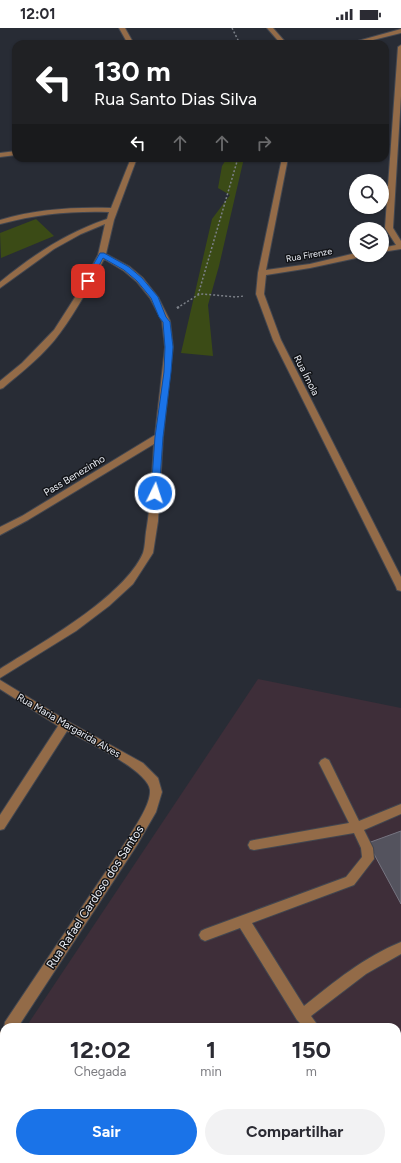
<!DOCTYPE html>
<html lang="pt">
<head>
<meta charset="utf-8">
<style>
	:root { --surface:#fff; --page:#f2f2f3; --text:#2b2b33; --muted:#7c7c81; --accent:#1a73e8 }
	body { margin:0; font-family:Figtree,sans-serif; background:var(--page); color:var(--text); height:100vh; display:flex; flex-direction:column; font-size:15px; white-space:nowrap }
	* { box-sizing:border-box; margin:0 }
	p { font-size:13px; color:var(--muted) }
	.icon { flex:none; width:22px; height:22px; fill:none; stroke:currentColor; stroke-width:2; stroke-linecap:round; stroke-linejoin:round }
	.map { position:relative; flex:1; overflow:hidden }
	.sheet { position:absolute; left:0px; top:995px; width:401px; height:140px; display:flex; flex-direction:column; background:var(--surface); border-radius:12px 12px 0 0; box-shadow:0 1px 3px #0004 }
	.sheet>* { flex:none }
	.guide { position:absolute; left:12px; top:12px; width:377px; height:122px; border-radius:12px; box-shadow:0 1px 3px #0004; background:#202124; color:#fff; overflow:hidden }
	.tools { position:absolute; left:349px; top:146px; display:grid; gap:8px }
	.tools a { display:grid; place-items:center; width:40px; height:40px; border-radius:50%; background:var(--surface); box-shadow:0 1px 3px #0004; font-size:20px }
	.pin { position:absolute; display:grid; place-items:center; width:34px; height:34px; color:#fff; margin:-17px; border-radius:8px; box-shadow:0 2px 6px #0006 }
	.me { position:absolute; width:44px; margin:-22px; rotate:4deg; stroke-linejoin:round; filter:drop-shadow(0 0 3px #0008) }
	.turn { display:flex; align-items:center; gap:14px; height:84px; padding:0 16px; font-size:18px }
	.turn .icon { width:52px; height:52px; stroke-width:2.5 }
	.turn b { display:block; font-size:28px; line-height:34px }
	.lanes { display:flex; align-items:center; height:38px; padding:0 16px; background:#0003; justify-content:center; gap:20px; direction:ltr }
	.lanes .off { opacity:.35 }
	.eta { display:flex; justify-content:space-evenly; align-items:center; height:68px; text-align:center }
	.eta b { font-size:24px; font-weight:700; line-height:28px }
	.primary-button { display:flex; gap:8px; margin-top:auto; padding:8px 16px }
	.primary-button a { flex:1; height:46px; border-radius:24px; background:var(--accent); color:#fff; font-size:16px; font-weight:700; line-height:46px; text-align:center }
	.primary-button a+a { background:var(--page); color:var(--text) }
	.status { display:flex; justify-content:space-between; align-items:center; height:28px; padding:0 20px; background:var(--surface); direction:ltr }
	.status svg { height:11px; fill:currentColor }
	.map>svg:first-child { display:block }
</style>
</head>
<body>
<div class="status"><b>12:01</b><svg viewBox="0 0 49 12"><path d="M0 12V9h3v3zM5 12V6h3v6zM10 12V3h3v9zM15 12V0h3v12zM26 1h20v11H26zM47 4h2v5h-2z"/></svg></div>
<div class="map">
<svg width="401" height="1135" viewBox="0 0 401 1135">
	<rect width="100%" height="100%" fill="#282c35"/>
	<path fill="#3e2e39" d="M 258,651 L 401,680 L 401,1135 L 0,1135 L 0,1039 L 4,1033 L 4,1131 L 397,1131 L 397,999 L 26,999 Z"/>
	<path fill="#3b4b16" d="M 227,130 L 244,130 L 219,238 L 208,277 L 213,328 L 181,325 L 212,191 L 230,167 L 218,160 L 222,138 Z
		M 36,191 L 54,208 L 1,230 L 0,205 Z"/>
	<path fill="#54535e" stroke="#767581" d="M 401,803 L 401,876 L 368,815 Z"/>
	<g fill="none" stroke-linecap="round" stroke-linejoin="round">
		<g stroke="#434750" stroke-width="2">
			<path id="minor" d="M 119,0 L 125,0 L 134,16 L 128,16 Z
				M 267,0 L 273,0 L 287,16 L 281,16 Z
				M 401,1 L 401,5 L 357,16 L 347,16 Z
				M 401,17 L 401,68 L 393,200 L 401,213 L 401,221 L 382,224 L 382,220 L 396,217 L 385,200 L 398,19 Z
				M 16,123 L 16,127 L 0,129 L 0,125 Z
				M 131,130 L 137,130 L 114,192 L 106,226 L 130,239 L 143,250 L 158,269 L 170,293 L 173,319 L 163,409 L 158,493 L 153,525 L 133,556 L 109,578 L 76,603 L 0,650 L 0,641 C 41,615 124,569 143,525 C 145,519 145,511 146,504 C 151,475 152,445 154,416 L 28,492 L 0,507 L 0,499 L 22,488 L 155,407 L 165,319 L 162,293 L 150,270 L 137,254 L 124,243 L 104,231 C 91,256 77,282 60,305 C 45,326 23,343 3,360 L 0,361 L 0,353 L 22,335 L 54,302 L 79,263 L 98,227 L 105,196 L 81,206 L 54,221 L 0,260 L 0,254 C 33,227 66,205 107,191 L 109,184 C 69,183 39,186 0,196 L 0,192 C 37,181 73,179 111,180 Z
				M 282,130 L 288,130 L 266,242 L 310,236 L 356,225 L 356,227 L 362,227 L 361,229 L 310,240 L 266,247 L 264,266 L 281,312 L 401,549 L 401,563 L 397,562 L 396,559 L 273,312 L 256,266 L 258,245 Z
				M 0,652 L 69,694 L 143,735 L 158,750 L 162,764 L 156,784 L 137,817 L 18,999 L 4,1000 L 5,994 L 129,809 C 136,797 151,776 150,762 C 148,742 85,713 67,703 L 4,801 L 0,802 L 0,787 L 58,698 L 0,661 Z
				M 325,730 L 329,732 L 359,793 L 401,776 L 401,786 L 364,802 L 373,820 L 374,831 L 354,857 L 252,895 L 304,978 C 334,954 364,929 401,914 L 401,926 L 366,946 L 311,988 L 319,999 L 304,999 L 297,992 L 240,900 L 205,913 L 201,911 L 199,907 L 201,903 L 205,901 L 346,849 L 362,829 L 361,820 L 354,805 L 254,822 L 250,821 L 248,817 L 250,813 L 254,812 L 349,795 L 319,735 L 321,732 Z
				M 4,1002 L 4,1020 L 0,1022 L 0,1004 Z
				M 397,1034 L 401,1034 L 401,1048 L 397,1048 Z
				M 397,1097 L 401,1097 L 401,1111 L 397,1111 Z
				M 379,1131 L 393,1131 L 394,1135 L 380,1135 Z"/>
		</g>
		<path stroke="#7c8088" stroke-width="1.5" stroke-dasharray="2 2" stroke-linecap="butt" d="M 232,0 L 240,16
			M 198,267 L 238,130
			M 177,280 L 198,267 L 203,266 L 236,269 L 244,268"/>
		<path stroke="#7c8088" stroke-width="2.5" stroke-dasharray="3 3" stroke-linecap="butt" d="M 177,280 L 179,279"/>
		<use href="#minor" fill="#936b48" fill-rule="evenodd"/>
	</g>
	<path fill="#1a73e8" stroke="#114b97" d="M 100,225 L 104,225 L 129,239 L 142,250 L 158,269 L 166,289 L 170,294 L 173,319 L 171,344 L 163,409 L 159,465 L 155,468 L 151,465 L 155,409 L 164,344 L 165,319 L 163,294 L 159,289 L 151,270 L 137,253 L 124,242 L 103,230 L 90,255 L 85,255 L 84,253 Z"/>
	<g text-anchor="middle" stroke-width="3" stroke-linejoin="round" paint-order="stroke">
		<g font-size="9" fill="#eceff6" stroke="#121418">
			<text transform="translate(309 227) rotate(-10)" y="3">Rua Firenze</text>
		</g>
		<g font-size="10" fill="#eceff6" stroke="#121418">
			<text transform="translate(307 347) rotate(63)" y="4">Rua Ímola</text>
			<text transform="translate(74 447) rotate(-31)" y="4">Pass Benezinho</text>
			<text transform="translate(69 697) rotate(30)" y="4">Rua Maria Margarida Alves</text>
		</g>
		<g font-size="12" fill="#eceff6" stroke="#121418">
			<text transform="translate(95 869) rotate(-57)" y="4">Rua Rafael Cardoso dos Santos</text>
		</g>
	</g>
</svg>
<div class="tools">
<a><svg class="icon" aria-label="search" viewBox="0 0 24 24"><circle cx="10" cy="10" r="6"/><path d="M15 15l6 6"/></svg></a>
<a><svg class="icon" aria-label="layers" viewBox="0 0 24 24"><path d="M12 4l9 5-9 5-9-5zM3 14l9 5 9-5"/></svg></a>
</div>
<div class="pin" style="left:88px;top:253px;background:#d93025"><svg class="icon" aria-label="arrive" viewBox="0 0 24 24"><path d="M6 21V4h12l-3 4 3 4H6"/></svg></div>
<svg class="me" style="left:155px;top:465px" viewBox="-20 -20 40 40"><circle r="17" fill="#1a73e8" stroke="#fff" stroke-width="3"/><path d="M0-11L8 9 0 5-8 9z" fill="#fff"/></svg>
<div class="guide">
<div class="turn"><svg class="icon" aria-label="left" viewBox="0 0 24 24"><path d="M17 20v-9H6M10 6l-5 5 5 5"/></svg><div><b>130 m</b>Rua Santo Dias Silva</div></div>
<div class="lanes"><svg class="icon" aria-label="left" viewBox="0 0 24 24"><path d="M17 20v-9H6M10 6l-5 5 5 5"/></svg><svg class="icon off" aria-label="ahead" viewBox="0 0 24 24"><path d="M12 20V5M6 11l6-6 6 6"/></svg><svg class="icon off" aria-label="ahead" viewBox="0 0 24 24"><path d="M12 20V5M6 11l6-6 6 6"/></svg><svg class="icon off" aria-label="right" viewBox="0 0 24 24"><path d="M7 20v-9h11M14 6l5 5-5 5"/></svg></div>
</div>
<section class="sheet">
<div class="eta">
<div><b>12:02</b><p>Chegada</p></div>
<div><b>1</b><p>min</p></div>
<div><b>150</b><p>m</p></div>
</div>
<div class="primary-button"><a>Sair</a><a>Compartilhar</a></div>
</section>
</div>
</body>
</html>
